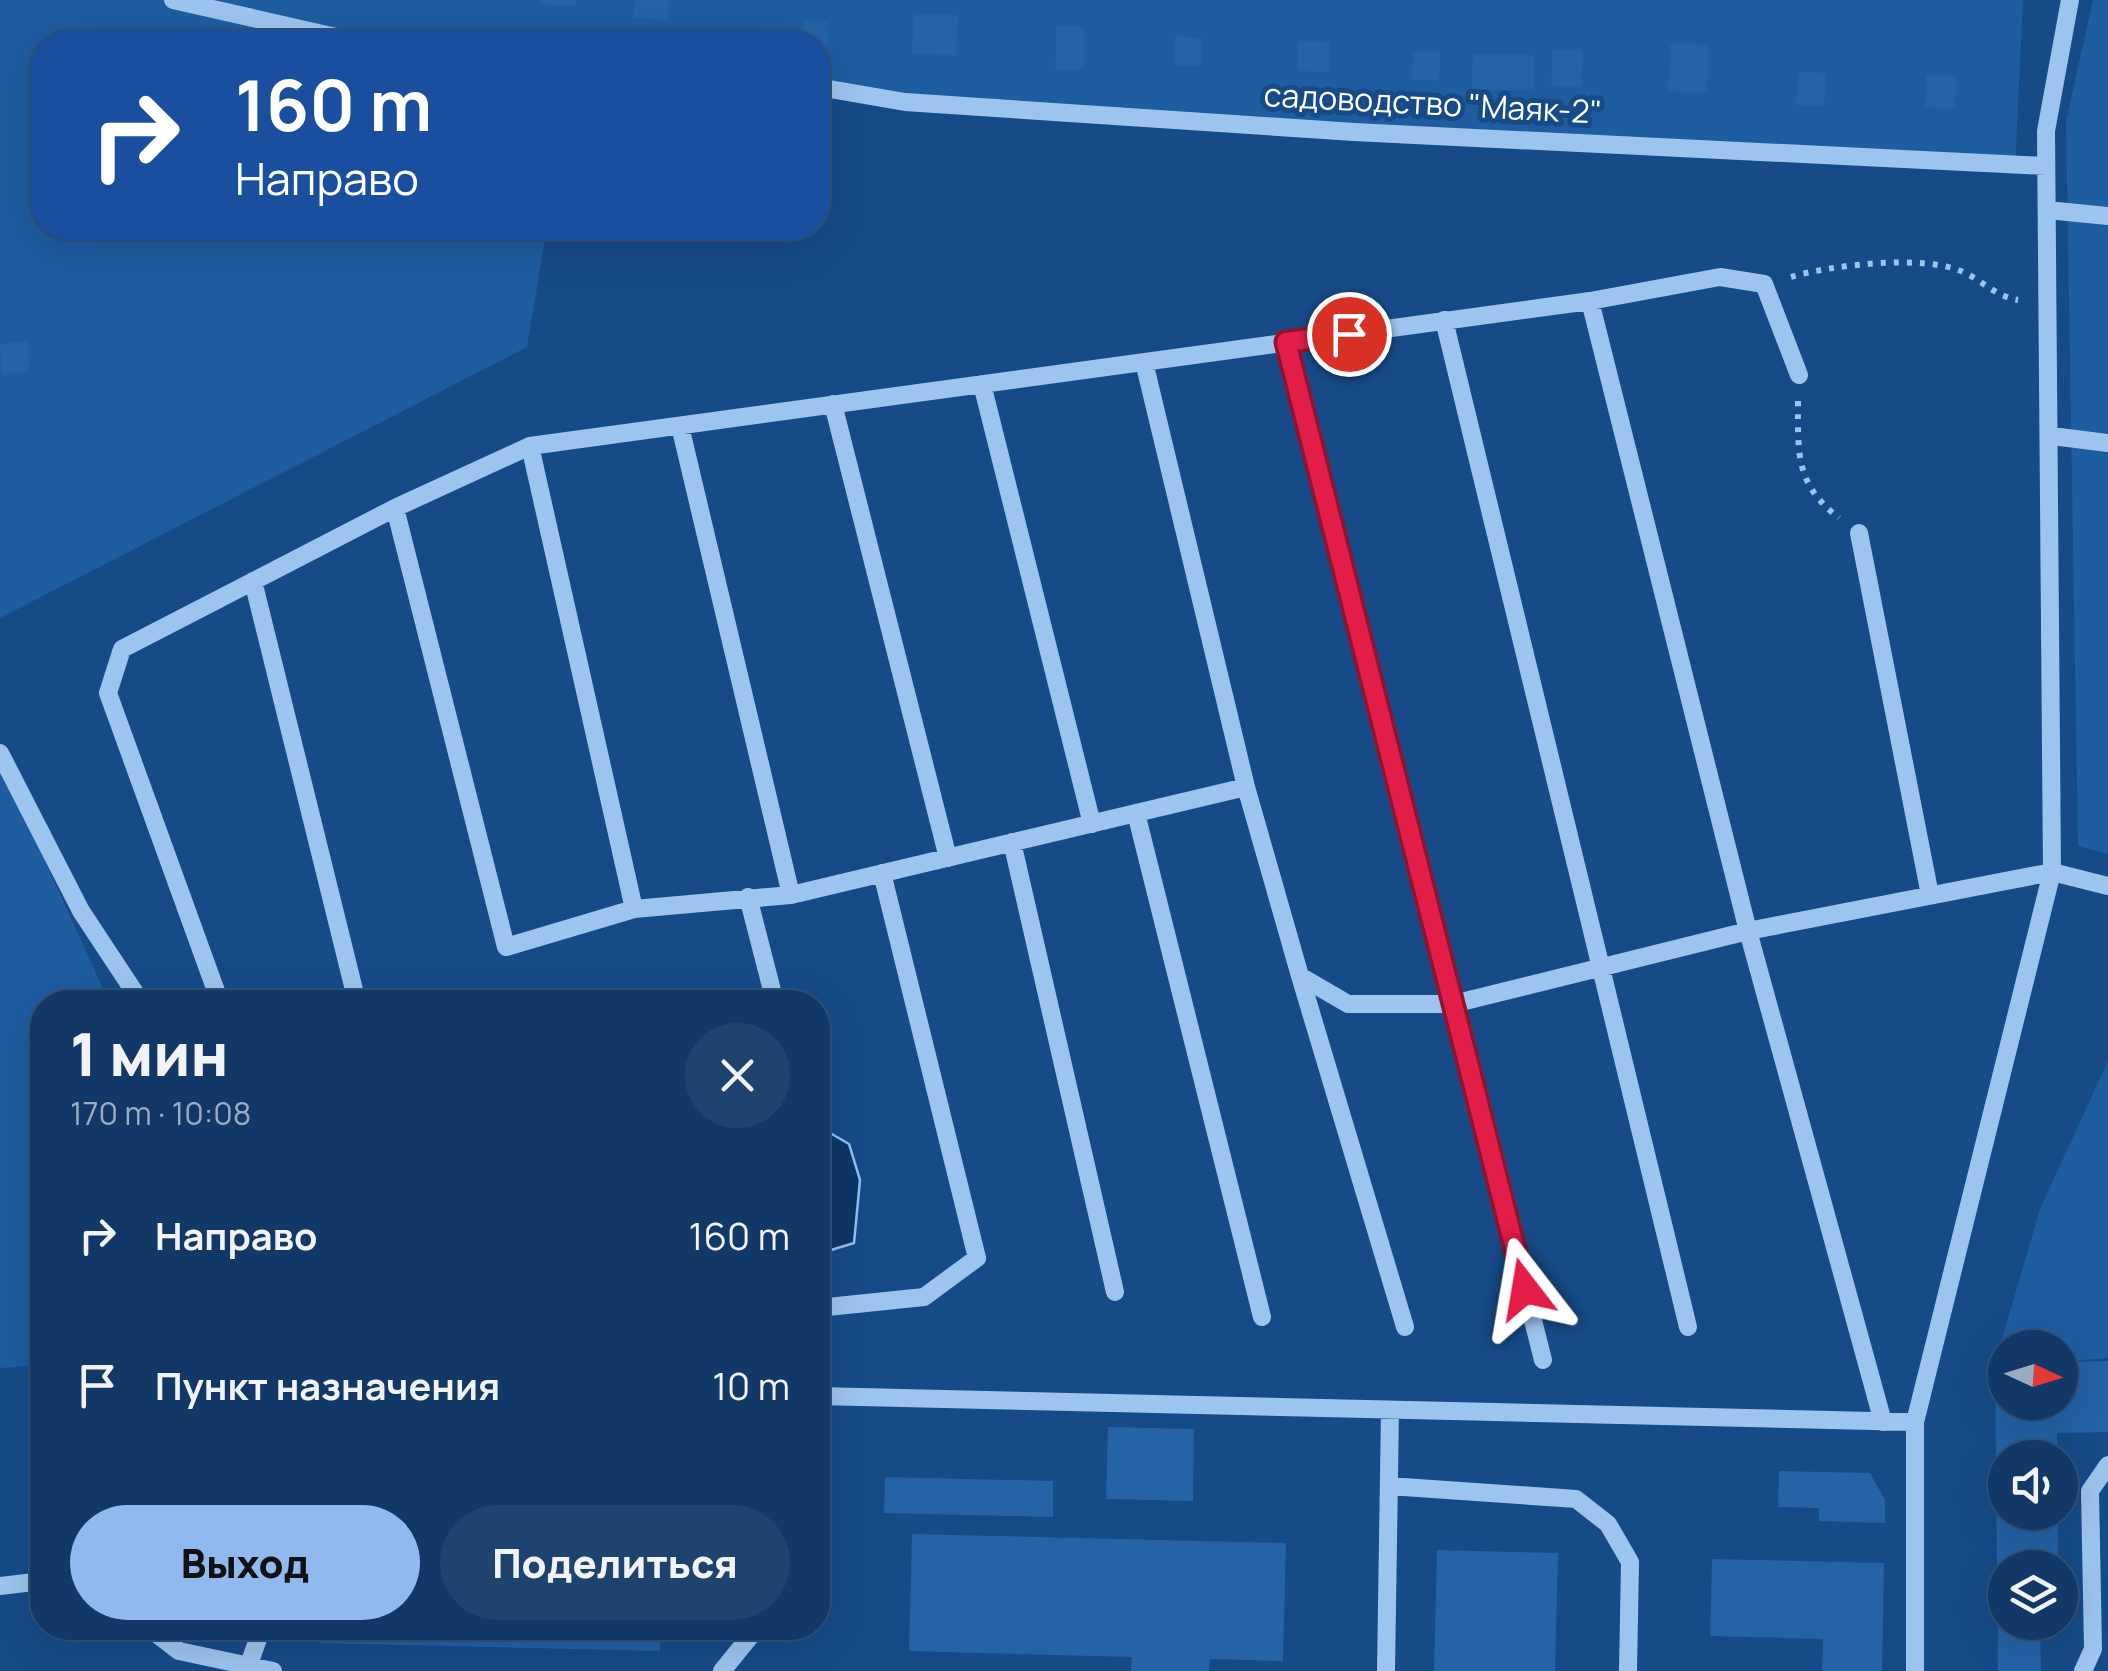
<!DOCTYPE html>
<html lang="ru">
<head>
<meta charset="utf-8">
<style>
	:root { --surface:#113866; --page:#1e436f; --text:#f1f3f6; --muted:#9cacbf; --line:#30527a; --accent:#90b9f0 }
	body { margin:0; font-family:Manrope,sans-serif; background:var(--page); color:var(--text); height:100vh; display:flex; flex-direction:column; font-size:38px; white-space:nowrap }
	* { box-sizing:border-box; margin:0 }
	p { font-size:32px; color:var(--muted) }
	.icon { flex:none; width:55px; height:55px; fill:none; stroke:currentColor; stroke-width:2; stroke-linecap:round; stroke-linejoin:round }
	.map { position:relative; flex:1; overflow:hidden }
	.sheet { position:absolute; left:30px; top:990px; width:800px; height:650px; display:flex; flex-direction:column; background:var(--surface); border-radius:40px; box-shadow:0 10px 40px #0002,0 0 0 2px var(--line) }
	.sheet>* { flex:none }
	.guide { position:absolute; left:30px; top:30px; width:800px; height:210px; border-radius:40px; box-shadow:0 10px 40px #0002,0 0 0 2px var(--line); background:#1a4fa0; color:#fff; overflow:hidden }
	.needle { width:65px; rotate:94deg }
	.tools { position:absolute; left:1988px; top:1330px; display:grid; gap:20px }
	.tools a { display:grid; place-items:center; width:90px; height:90px; border-radius:50%; background:var(--surface); box-shadow:0 10px 40px #0002,0 0 0 2px var(--line); font-size:50px }
	.pin { position:absolute; display:grid; place-items:center; width:85px; height:85px; color:#fff; margin:-42px; border:5px solid #fff; border-radius:50%; box-shadow:0 2px 10px #0007 }
	.me { position:absolute; width:110px; margin:-55px; rotate:346deg; stroke-linejoin:round; filter:drop-shadow(0 0 8px #0008) }
	.turn { display:flex; align-items:center; gap:35px; height:210px; padding:0 40px; font-size:45px }
	.turn .icon { width:130px; height:130px; stroke-width:2.5 }
	.turn b { display:block; font-size:70px; line-height:85px }
	.round { display:grid; place-items:center; flex:none; width:105px; height:105px; border-radius:52px; background:var(--page) }
	.head { display:flex; align-items:center; justify-content:space-between; height:170px; padding:0 40px }
	h1 { font-size:60px; font-weight:800; line-height:75px }
	.action { display:flex; gap:20px; margin-top:auto; padding:20px 40px }
	.action a { flex:1; height:115px; border-radius:60px; background:var(--accent); color:#111; font-size:40px; font-weight:800; line-height:115px; text-align:center }
	.action a+a { background:var(--page); color:var(--text) }
	ul { padding:0; list-style:none }
	li { display:flex; align-items:center; gap:30px; height:150px; padding:0 40px }
	li div { flex:1 }
	li b { display:block; font-size:38px }
	li em { font-style:normal }
	.map>svg:first-child { display:block }
</style>
</head>
<body>
<div class="map">
<svg width="2108" height="1671" viewBox="0 0 2108 1671">
	<rect width="100%" height="100%" fill="#174b88"/>
	<path fill="#1f5da1" d="M 0,0 L 2023,0 L 2015,169 L 818,91 L 818,42 L 42,42 L 42,228 L 547,228 L 527,347 L 0,618 Z
		M 2093,0 L 2108,0 L 2108,854 L 2078,846 L 2066,121 Z
		M 0,762 L 109,1002 L 42,1002 L 42,1365 L 0,1368 Z
		M 2108,1061 L 2108,1358 L 2060,1362 L 2060,1348 L 2005,1348 L 2005,1363 L 1995,1363 L 2040,1209 Z"/>
	<path fill="#0e3665" stroke="#90bff1" stroke-width="2.5" d="M 818,1126 L 849,1144 L 860,1180 L 854,1243 L 818,1254 Z"/>
	<path fill="#2562a6" d="M 541,0 L 577,0 L 576,6 L 541,5 Z
		M 635,0 L 669,0 L 668,20 L 634,18 Z
		M 914,13 L 958,15 L 956,55 L 912,53 Z
		M 804,19 L 829,22 L 826,55 L 818,54 L 818,42 L 802,42 Z
		M 1057,26 L 1085,27 L 1084,70 L 1055,70 Z
		M 1175,36 L 1202,38 L 1201,67 L 1173,65 Z
		M 1298,41 L 1330,42 L 1329,72 L 1298,71 Z
		M 1670,44 L 1709,45 L 1707,92 L 1668,91 Z
		M 1552,50 L 1583,51 L 1581,87 L 1551,86 Z
		M 1413,51 L 1441,52 L 1439,81 L 1412,79 Z
		M 1473,53 L 1534,55 L 1534,91 L 1472,89 Z
		M 1798,72 L 1827,73 L 1824,107 L 1796,105 Z
		M 1926,75 L 1956,76 L 1955,108 L 1925,107 Z
		M 27,341 L 30,371 L 2,374 L 0,344 Z
		M 2108,1361 L 2108,1432 L 2057,1433 L 2057,1458 L 2005,1458 L 2005,1512 L 2058,1512 L 2058,1568 L 2005,1568 L 2005,1622 L 2040,1622 L 2041,1671 L 1998,1671 L 1995,1363 L 2005,1363 L 2005,1402 L 2060,1402 L 2060,1362 Z
		M 1108,1427 L 1194,1429 L 1193,1501 L 1106,1499 Z
		M 1779,1471 L 1870,1473 L 1885,1500 L 1885,1523 L 1819,1521 L 1819,1508 L 1778,1507 Z
		M 885,1477 L 1053,1481 L 1053,1517 L 884,1513 Z
		M 912,1534 L 1286,1543 L 1283,1661 L 1210,1659 L 1209,1671 L 1131,1671 L 1132,1657 L 909,1651 Z
		M 1437,1550 L 1558,1553 L 1555,1671 L 1434,1671 Z
		M 1712,1559 L 1884,1563 L 1882,1671 L 1822,1671 L 1823,1639 L 1710,1636 Z
		M 320,1628 L 660,1628 L 660,1651 L 320,1643 Z"/>
	<g fill="none" stroke-linecap="round" stroke-linejoin="round">
		<path stroke="#9dc4ee" stroke-width="6" stroke-dasharray="5 8" stroke-linecap="butt" d="M 1791,277 C 1830,265 1925,254 1963,272 C 1983,281 1995,296 2018,300
			M 1798,401 C 1798,453 1795,484 1839,518"/>
		<path stroke="#9dc4ee" stroke-width="18" d="M 173,0 L 358,42
			M 818,87 L 905,102 L 1354,132 L 2046,166
			M 2047,210 L 2108,216
			M 1590,301 L 1748,931 L 1883,1422
			M 1444,320 L 1688,1327
			M 1286,342 L 1543,1360
			M 1144,362 L 1246,787 L 1300,976 L 1348,1004 L 1453,1004 L 1748,931 L 2052,872 L 2108,886
			M 982,384 L 1092,824
			M 833,404 L 948,858
			M 680,426 L 791,895
			M 2052,436 L 2108,443
			M 530,446 L 634,909
			M 395,508 L 506,947 L 634,909 L 791,895 L 1246,787
			M 1859,533 L 1930,895
			M 253,581 L 357,1002
			M 0,753 L 81,911 L 141,1002
			M 1136,813 L 1262,1317
			M 1012,842 L 1115,1292
			M 748,897 L 775,1002
			M 1300,976 L 1405,1327
			M 220,1002 L 108,693 L 122,649 L 395,508 L 530,446 L 1590,301 L 1720,277 L 1764,284 L 1799,375
			M 818,1308 L 924,1297 L 977,1258 L 882,873
			M 818,1396 L 1915,1422
			M 1389,1486 L 1576,1499 L 1608,1524 L 1630,1562 L 1628,1671
			M 0,1586 L 42,1581
			M 149,1628 L 179,1651 L 273,1671
			M 249,1664 L 262,1628
			M 722,1671 L 757,1628
			M 1386,1671 L 1390,1410
			M 1915,1671 L 1915,1422 L 2052,872 L 2046,131 L 2070,0
			M 2083,1671 L 2093,1649 L 2090,1491 L 2108,1465"/>
	</g>
	<g fill="none" stroke-linecap="round" stroke-linejoin="round">
		<g stroke="#92132f" stroke-width="25">
			<path id="route" d="M 1349,334 L 1286,342 L 1525,1289"/>
		</g>
		<use href="#route" stroke="#e11d48" stroke-width="18"/>
	</g>
	<g text-anchor="middle" stroke-width="10" stroke-linejoin="round" paint-order="stroke">
		<g font-size="32" fill="#fff" stroke="#174b88">
			<text transform="translate(1433 104) rotate(3)" y="11">садоводство "Маяк-2"</text>
		</g>
	</g>
</svg>
<div class="tools">
<a><svg class="needle" viewBox="-14 -14 28 28"><path d="M0-13l5 13h-10z" fill="#e53935"/><path d="M0 13l5-13h-10z" fill="#9cacbf"/></svg></a>
<a><svg class="icon" aria-label="sound" viewBox="0 0 24 24"><path d="M4 9h4l5-4v14l-5-4H4zM17 9q2 3 0 6"/></svg></a>
<a><svg class="icon" aria-label="layers" viewBox="0 0 24 24"><path d="M12 4l9 5-9 5-9-5zM3 14l9 5 9-5"/></svg></a>
</div>
<div class="pin" style="left:1349px;top:334px;background:#d93025"><svg class="icon" aria-label="arrive" viewBox="0 0 24 24"><path d="M6 21V4h12l-3 4 3 4H6"/></svg></div>
<svg class="me" style="left:1525px;top:1289px" viewBox="-20 -20 40 40"><path d="M0-17L14 15 0 8-14 15z" fill="#e11d48" stroke="#fff" stroke-width="4"/></svg>
<div class="guide">
<div class="turn"><svg class="icon" aria-label="right" viewBox="0 0 24 24"><path d="M7 20v-9h11M14 6l5 5-5 5"/></svg><div><b>160 m</b>Направо</div></div>
</div>
<section class="sheet">
<div class="head"><div><h1>1 мин</h1><p>170 m · 10:08</p></div><a class="round"><svg class="icon" aria-label="close" viewBox="0 0 24 24"><path d="M6 6l12 12M18 6L6 18"/></svg></a></div>
<ul>
<li><svg class="icon" aria-label="right" viewBox="0 0 24 24"><path d="M7 20v-9h11M14 6l5 5-5 5"/></svg><div><b>Направо</b></div><em>160 m</em></li>
<li><svg class="icon" aria-label="arrive" viewBox="0 0 24 24"><path d="M6 21V4h12l-3 4 3 4H6"/></svg><div><b>Пункт назначения</b></div><em>10 m</em></li>
</ul>
<div class="action"><a>Выход</a><a>Поделиться</a></div>
</section>
</div>
</body>
</html>
